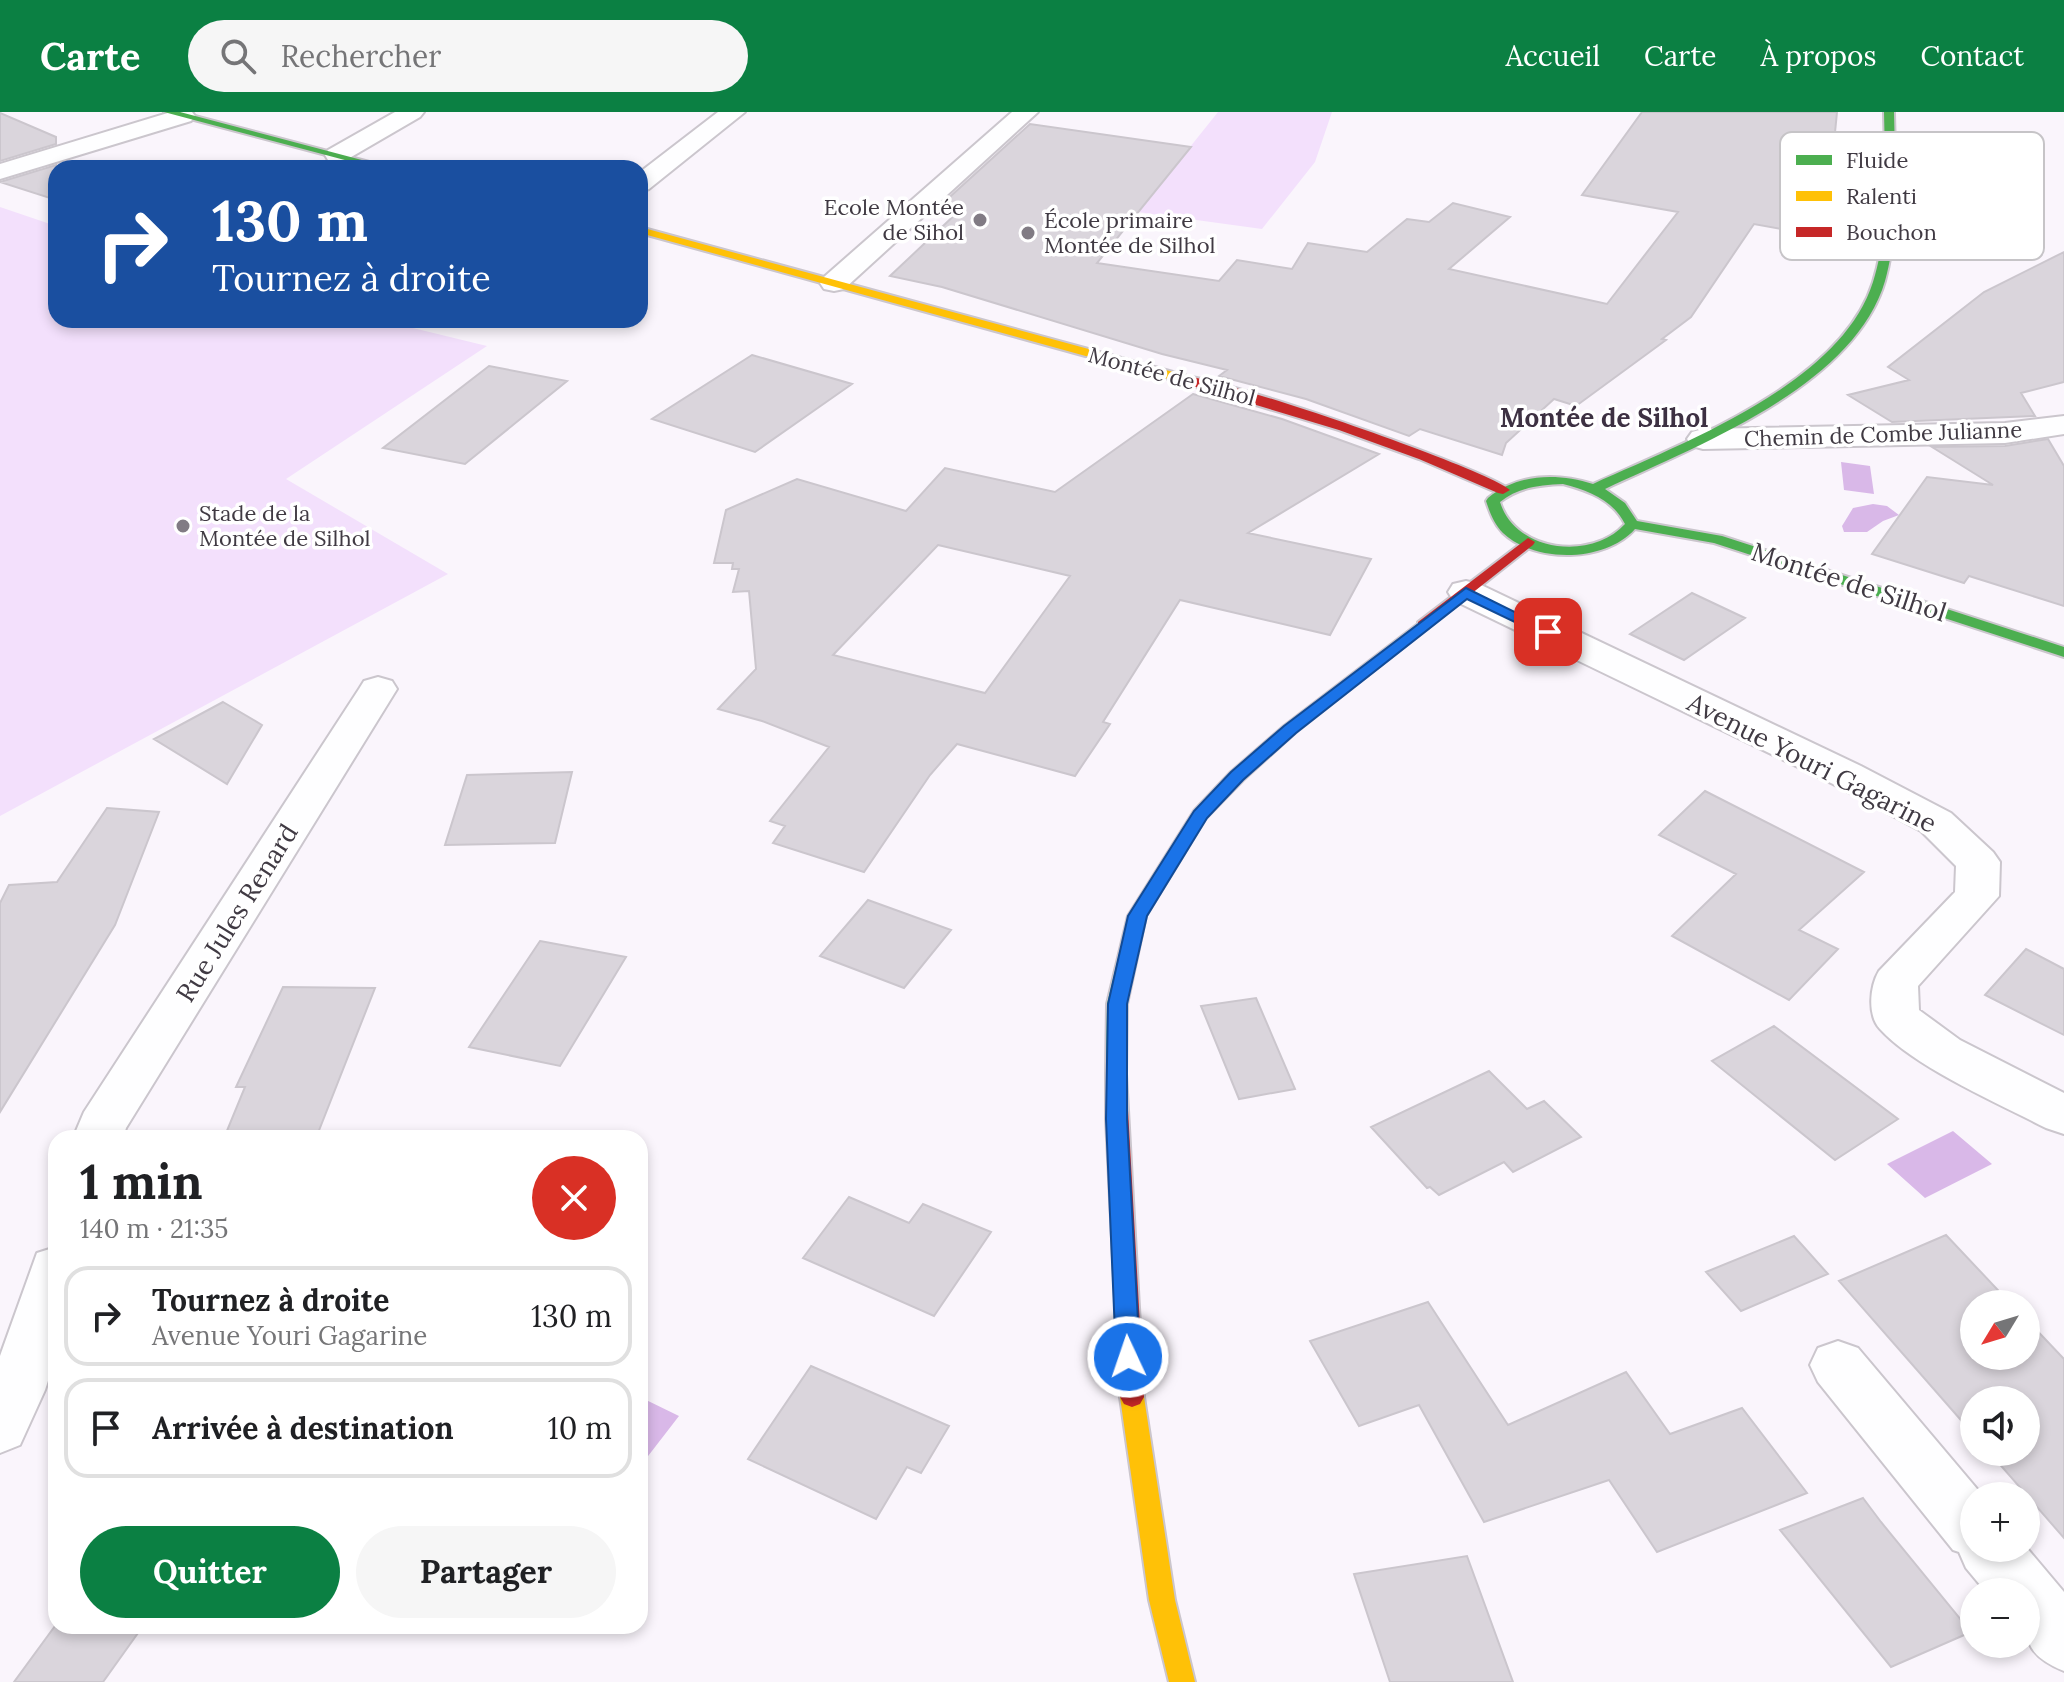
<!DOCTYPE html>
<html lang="fr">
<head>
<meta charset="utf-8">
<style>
	:root { --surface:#fff; --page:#f6f6f6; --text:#202124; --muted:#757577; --line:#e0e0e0; --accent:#0b8043 }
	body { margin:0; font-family:Lora,serif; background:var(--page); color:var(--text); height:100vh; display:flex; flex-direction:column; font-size:30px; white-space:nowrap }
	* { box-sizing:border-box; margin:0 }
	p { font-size:26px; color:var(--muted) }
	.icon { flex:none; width:44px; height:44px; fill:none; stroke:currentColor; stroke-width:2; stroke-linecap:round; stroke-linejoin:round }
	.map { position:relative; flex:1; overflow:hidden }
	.sheet { position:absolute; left:48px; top:1018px; width:600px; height:504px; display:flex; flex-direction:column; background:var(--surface); border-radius:24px; box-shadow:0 4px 12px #0003 }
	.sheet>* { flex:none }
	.hud { position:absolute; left:48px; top:48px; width:600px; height:168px; border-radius:24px; box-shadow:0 4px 12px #0003; background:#1a4fa0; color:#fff; overflow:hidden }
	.needle { width:52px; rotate:232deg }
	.buttons { position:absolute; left:1960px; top:1178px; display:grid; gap:16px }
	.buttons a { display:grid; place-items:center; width:80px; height:80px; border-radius:50%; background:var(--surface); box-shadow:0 4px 12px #0003; font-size:40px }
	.pin { position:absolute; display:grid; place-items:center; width:68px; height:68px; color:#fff; margin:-34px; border-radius:16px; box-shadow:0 4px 12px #0006 }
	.me { position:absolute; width:88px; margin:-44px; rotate:357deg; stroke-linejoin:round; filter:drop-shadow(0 0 6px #0008) }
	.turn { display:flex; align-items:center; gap:28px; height:168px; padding:0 32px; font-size:36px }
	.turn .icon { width:104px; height:104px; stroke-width:2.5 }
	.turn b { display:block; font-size:56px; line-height:68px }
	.round { display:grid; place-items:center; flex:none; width:84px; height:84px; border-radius:42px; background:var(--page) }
	.summary { display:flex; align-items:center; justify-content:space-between; height:136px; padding:0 32px }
	h1 { font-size:48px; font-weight:700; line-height:60px }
	.button { display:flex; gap:16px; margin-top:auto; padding:16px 32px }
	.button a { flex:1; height:92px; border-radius:48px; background:var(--accent); color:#fff; font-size:32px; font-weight:700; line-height:92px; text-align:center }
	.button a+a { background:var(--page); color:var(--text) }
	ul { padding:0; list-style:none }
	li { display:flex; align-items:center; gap:24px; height:100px; margin:0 16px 12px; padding:0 16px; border:4px solid var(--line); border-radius:24px }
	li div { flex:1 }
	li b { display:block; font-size:30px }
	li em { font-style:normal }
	header { display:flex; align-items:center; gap:48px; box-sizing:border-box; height:112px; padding:0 40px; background:var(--accent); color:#fff }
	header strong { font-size:38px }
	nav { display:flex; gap:44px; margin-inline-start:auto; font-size:28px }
	.search { width:560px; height:72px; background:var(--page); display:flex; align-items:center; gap:20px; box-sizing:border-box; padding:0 28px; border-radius:44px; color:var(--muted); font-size:30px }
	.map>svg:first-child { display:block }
</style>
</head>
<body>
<header>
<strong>Carte</strong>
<div class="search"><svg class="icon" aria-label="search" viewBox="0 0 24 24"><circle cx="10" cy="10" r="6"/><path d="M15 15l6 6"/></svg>Rechercher</div>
<nav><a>Accueil</a><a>Carte</a><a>À propos</a><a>Contact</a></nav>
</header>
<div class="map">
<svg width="2064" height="1570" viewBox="0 0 2064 1570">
	<rect width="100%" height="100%" fill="#faf5fc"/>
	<path fill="#f3e0fc" d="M 1218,0 L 1332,0 L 1315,50 L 1262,117 L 1138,100 Z
		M 0,95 L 56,114 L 56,208 L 380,208 L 487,234 L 286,367 L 448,462 L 0,704 Z"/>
	<path fill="#d9b8e8" d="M 1841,350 L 1870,354 L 1874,382 L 1844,378 Z
		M 1873,392 L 1887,394 L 1899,403 L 1883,409 L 1867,420 L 1844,420 L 1842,414 L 1853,396 Z
		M 1953,1019 L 1992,1052 L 1925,1086 L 1887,1052 Z
		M 640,1285 L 679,1304 L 645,1348 L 640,1346 Z"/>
	<path fill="#dad5dc" stroke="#cbc6cd" stroke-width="2" fill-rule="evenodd" d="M 1642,0 L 1837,0 L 1828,92 L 1813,123 L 1754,112 L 1691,205 L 1662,227 L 1666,228 L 1576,294 L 1554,287 L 1506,331 L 1502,343 L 1420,317 L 1409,324 L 1306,287 L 1219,264 L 1227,258 L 1162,242 L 942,175 L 890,164 L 961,97 L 941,93 L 1030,12 L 1191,35 L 1097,151 L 1219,169 L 1237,148 L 1292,157 L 1308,131 L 1367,140 L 1407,107 L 1429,110 L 1453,91 L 1510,105 L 1449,157 L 1607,192 L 1678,100 L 1582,83 Z
		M 0,1 L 56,25 L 56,32 L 0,49 Z
		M 56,53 L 56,88 L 0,70 Z
		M 2064,140 L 2064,270 L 2021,281 L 2035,304 L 1892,310 L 1848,283 L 1909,268 L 1888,255 L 1984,180 Z
		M 752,243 L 852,272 L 755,340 L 652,307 Z
		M 489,254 L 567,269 L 465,352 L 383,336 Z
		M 1193,282 L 1282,307 L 1379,342 L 1248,421 L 1371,447 L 1330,523 L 1180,488 L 1103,610 L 1110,612 L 1075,664 L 957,632 L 930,663 L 864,760 L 773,731 L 785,714 L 770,709 L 829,635 L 762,609 L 718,597 L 756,557 L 749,479 L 733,480 L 739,457 L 732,457 L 733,451 L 714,451 L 726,398 L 797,367 L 906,399 L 945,356 L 1055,380 ZM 938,433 L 1070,464 L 985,581 L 833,543 Z
		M 2048,327 L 2064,354 L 2064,494 L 1969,464 L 1964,471 L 1872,442 L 1927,365 L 1993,373 L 1932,335 L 2005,334 Z
		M 1692,481 L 1745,506 L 1684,548 L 1630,522 Z
		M 223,590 L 262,613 L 227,672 L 154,627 Z
		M 572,660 L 555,731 L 445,733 L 467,663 Z
		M 1705,679 L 1864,760 L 1799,818 L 1838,837 L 1789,888 L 1672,824 L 1736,762 L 1659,723 Z
		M 107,696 L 159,700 L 115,813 L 0,1000 L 0,791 L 9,773 L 57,770 Z
		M 868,788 L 951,818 L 904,876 L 820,844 Z
		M 540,829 L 626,845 L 560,954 L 469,935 Z
		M 2026,837 L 2064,857 L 2064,923 L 1985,883 Z
		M 283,875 L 375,876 L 316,1026 L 224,1026 L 245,975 L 236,975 Z
		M 1256,886 L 1295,977 L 1239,987 L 1201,894 Z
		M 1774,914 L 1898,1007 L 1835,1048 L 1712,949 Z
		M 1489,959 L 1527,997 L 1544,989 L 1581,1025 L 1513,1060 L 1504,1050 L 1439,1083 L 1430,1075 L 1427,1076 L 1371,1015 Z
		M 849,1085 L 909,1111 L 923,1092 L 991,1120 L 934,1204 L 803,1146 Z
		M 1946,1123 L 2011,1192 L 1974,1192 L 1974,1244 L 2026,1244 L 2026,1207 L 2064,1247 L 2064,1426 L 1989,1340 L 2026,1340 L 2026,1288 L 1974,1288 L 1974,1323 L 1839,1169 Z
		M 1794,1124 L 1828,1162 L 1741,1199 L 1706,1160 Z
		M 1428,1190 L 1508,1313 L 1626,1260 L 1670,1322 L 1742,1296 L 1807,1381 L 1657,1440 L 1609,1368 L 1484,1410 L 1419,1293 L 1359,1314 L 1310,1229 Z
		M 811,1254 L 949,1314 L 921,1361 L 907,1355 L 876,1407 L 748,1347 Z
		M 1863,1386 L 1881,1410 L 1971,1520 L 1891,1555 L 1780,1418 Z
		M 1467,1444 L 1513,1570 L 1390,1570 L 1354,1462 Z
		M 55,1514 L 143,1514 L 103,1570 L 14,1570 Z"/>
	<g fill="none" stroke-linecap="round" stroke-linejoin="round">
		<g stroke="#cbc6cd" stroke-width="4">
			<path id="street" d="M 171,0 L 192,0 L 195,4 L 191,9 L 0,67 L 0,52 Z
				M 395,0 L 424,0 L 420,5 L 346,48 L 328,48 L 325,43 L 328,38 Z
				M 718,0 L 745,0 L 649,77 L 640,80 L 640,60 Z
				M 1012,0 L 1038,0 L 844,177 L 834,179 L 824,177 L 820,171 L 824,165 Z
				M 2064,304 L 2064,322 L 2005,331 L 1703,337 L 1692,334 L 1687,327 L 1692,320 L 1703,317 L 2005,311 Z
				M 1466,469 L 1479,472 L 1861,654 L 1951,701 L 1993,740 L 2000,750 L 1999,784 L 1918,874 L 1919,898 L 1960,928 L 2064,981 L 2064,1022 L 2046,1016 C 2000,992 1914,955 1880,917 C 1867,903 1870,874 1879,859 L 1955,780 L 1956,754 L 1921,719 L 1833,672 L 1453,488 L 1448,480 L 1453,472 Z
				M 378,565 L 392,569 L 397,577 L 126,1016 L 123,1026 L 73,1026 L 84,1000 L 359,577 L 364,569 Z
				M 56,1135 L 56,1244 L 45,1278 L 20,1333 L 0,1341 L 0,1244 L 37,1141 Z
				M 1838,1229 L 1858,1236 L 1983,1384 L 1974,1384 L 1974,1436 L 2026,1435 L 2064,1480 L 2064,1559 C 2020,1541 2026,1523 2026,1480 L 1986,1480 L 1966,1456 L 1959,1440 L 1953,1438 L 1818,1270 L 1810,1253 L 1818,1236 Z"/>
		</g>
		<g stroke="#cbc6cd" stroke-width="4">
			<path id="fast" d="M 164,0 L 180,0 L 392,56 L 375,56 Z
				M 1884,0 L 1894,0 C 1895,56 1900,115 1885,169 C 1854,275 1696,334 1605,377 L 1625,391 L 1637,409 L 1722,424 L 2064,535 L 2064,545 L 1714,431 L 1635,417 C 1606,450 1536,452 1503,421 C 1494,412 1490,401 1486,389 L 1488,386 C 1518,361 1558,361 1593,372 C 1683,331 1841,272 1873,170 C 1890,116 1885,56 1884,0 ZM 1563,372 C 1589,379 1612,387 1625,412 C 1592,449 1515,440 1500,390 C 1519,375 1540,373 1563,372 Z
				M 1423,508 L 1431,513 L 1428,516 L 1296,620 L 1243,668 L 1206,706 L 1146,804 L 1127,892 L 1126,962 L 1123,967 L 1109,967 L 1106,962 L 1107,892 L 1128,804 L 1194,699 L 1231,660 L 1284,614 Z"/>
		</g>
		<g stroke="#cbc6cd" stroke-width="4">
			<path id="slow" d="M 640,115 L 1184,263 L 1186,266 L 1176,269 L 640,121 Z
				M 1132,1275 L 1140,1278 L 1144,1285 L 1175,1488 L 1195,1570 L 1169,1570 L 1149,1488 L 1120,1285 L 1124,1278 Z"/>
		</g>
		<g stroke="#cbc6cd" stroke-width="4">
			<path id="jam" d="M 1176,263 C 1207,260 1485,356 1510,378 L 1503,382 L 1498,381 L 1419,347 L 1339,318 L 1176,269 Z
				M 1528,426 L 1535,430 L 1533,433 L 1428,516 L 1418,516 L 1418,510 Z
				M 1116,955 L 1123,957 L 1126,962 L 1144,1285 L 1140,1292 L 1132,1295 L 1124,1292 L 1120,1285 L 1106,1007 L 1106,962 L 1109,957 Z"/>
		</g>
		<use href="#street" fill="#fefeff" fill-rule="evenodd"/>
		<use href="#fast" fill="#4caf50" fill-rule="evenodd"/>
		<use href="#slow" fill="#ffc107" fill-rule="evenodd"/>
		<use href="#jam" fill="#c62828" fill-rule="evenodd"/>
	</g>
	<path fill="#1a73e8" stroke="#114b97" stroke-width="2" d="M 1466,476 L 1555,520 L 1553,523 L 1542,523 L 1467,487 L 1296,621 L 1243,668 L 1207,706 L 1147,804 L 1127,892 L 1127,1007 L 1140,1245 L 1136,1252 L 1128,1255 L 1120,1252 L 1116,1245 L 1106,1007 L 1108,892 L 1128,804 L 1194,699 L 1231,660 L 1284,614 Z"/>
	<g fill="#817b84" stroke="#fff" stroke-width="3">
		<circle cx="980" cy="108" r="8"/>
		<circle cx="1028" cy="121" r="8"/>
		<circle cx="183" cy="414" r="8"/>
	</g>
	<g text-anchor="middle" stroke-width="7" stroke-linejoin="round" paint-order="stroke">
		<g font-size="22" fill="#403a43" stroke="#fff" text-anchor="start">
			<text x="964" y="103" text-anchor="end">Ecole Montée<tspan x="964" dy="25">de Sihol</tspan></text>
			<text x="1044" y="116">École primaire<tspan x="1044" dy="25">Montée de Silhol</tspan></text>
			<text x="199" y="409">Stade de la<tspan x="199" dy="25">Montée de Silhol</tspan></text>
		</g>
		<g font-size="22" fill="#403a43" stroke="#fff">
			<text transform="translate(1172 264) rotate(15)" y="8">Montée de Silhol</text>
			<text transform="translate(1883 322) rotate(-2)" y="8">Chemin de Combe Julianne</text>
		</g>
		<g font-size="26" font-weight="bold" fill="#3d3142" stroke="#fff">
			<text x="1604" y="315">Montée de Silhol</text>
		</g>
		<g font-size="26" fill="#403a43" stroke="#fff">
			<text transform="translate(1849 470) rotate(18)" y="9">Montée de Silhol</text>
			<text transform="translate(1812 651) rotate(27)" y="9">Avenue Youri Gagarine</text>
			<text transform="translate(237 801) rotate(-58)" y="9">Rue Jules Renard</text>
		</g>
	</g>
	<rect x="1780" y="20" width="264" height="128" rx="12" fill="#fff" stroke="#c6c4c7" stroke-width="2"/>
	<rect x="1796" y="43" width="36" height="10" fill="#4caf50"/>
	<rect x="1796" y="79" width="36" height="10" fill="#ffc107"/>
	<rect x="1796" y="115" width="36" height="10" fill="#c62828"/>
	<g font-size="22" fill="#403a43">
		<text x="1846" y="56">Fluide</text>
		<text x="1846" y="92">Ralenti</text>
		<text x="1846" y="128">Bouchon</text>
	</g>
</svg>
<div class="buttons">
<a><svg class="needle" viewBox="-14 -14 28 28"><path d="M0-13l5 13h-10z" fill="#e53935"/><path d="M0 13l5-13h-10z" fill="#757577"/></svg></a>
<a><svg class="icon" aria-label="sound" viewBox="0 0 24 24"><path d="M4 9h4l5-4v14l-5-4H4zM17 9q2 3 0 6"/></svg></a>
<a>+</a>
<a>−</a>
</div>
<div class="pin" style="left:1548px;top:520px;background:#d93025"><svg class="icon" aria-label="arrive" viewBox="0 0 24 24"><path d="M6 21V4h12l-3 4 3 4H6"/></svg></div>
<svg class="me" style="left:1128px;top:1245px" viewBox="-20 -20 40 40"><circle r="17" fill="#1a73e8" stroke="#fff" stroke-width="3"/><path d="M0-11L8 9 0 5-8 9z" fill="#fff"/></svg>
<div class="hud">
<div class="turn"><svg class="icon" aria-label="right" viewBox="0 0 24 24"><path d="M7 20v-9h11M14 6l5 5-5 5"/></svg><div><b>130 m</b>Tournez à droite</div></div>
</div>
<section class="sheet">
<div class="summary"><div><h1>1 min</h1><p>140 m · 21:35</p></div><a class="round" style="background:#d93025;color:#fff"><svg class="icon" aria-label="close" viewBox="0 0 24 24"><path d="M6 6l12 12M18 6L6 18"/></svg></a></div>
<ul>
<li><svg class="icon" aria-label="right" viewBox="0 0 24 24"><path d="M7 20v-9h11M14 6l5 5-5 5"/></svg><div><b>Tournez à droite</b><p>Avenue Youri Gagarine</p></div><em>130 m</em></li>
<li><svg class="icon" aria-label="arrive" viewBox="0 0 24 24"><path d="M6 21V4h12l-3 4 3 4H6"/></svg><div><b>Arrivée à destination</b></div><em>10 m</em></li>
</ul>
<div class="button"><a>Quitter</a><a>Partager</a></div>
</section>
</div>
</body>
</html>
